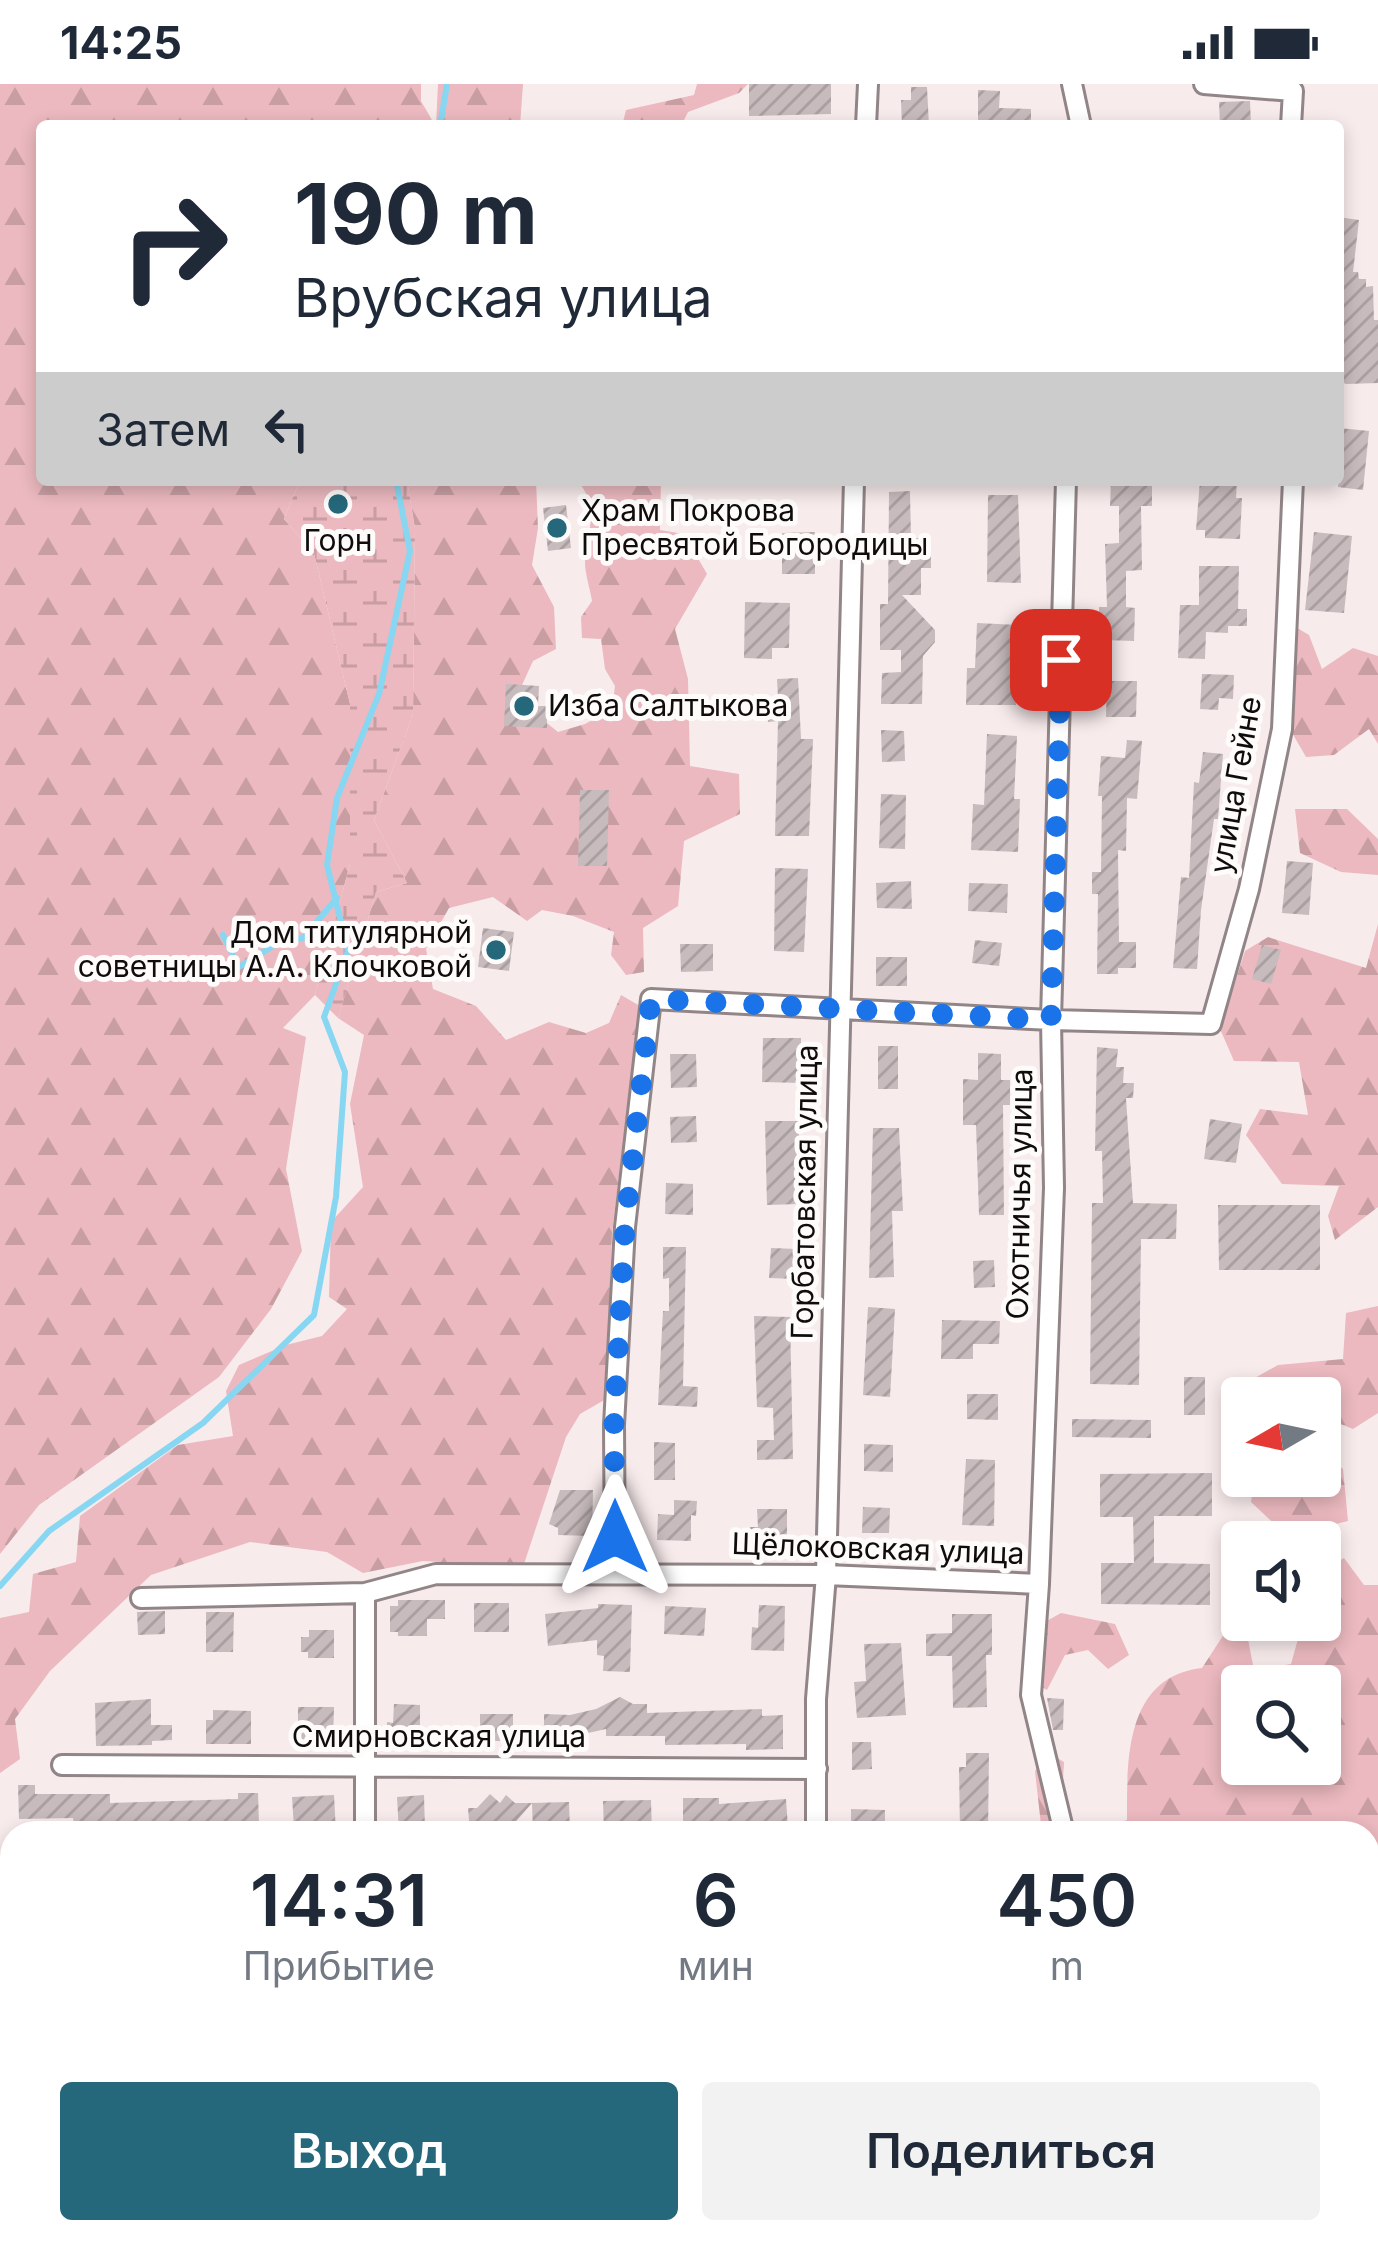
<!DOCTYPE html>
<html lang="ru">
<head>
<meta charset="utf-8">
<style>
	:root { --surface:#fff; --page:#f2f2f3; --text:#1f2937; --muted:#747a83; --accent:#26687b }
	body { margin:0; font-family:Inter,sans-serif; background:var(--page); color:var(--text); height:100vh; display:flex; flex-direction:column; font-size:45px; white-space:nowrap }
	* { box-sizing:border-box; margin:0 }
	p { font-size:39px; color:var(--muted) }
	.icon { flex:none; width:66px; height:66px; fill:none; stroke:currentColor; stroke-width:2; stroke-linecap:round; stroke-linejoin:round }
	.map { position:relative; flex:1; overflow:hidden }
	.side { position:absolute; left:0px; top:1737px; width:1380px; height:423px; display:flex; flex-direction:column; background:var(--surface); border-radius:36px 36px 0 0; box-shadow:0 6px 18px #0003 }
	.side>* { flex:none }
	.guide { position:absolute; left:36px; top:36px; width:1308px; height:366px; border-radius:12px; box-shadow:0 6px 18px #0003; background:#fff; color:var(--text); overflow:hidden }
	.needle { width:78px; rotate:261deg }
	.fabs { position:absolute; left:1221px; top:1293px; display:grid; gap:24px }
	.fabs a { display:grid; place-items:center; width:120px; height:120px; border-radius:12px; background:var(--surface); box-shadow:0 6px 18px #0003; font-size:60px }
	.pin { position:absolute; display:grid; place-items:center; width:102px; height:102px; color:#fff; margin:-51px; border-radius:24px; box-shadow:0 6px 18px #0006 }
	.me { position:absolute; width:132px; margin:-66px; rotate:0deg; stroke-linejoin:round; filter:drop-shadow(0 0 9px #0008) }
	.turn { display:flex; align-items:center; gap:42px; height:252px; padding:0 60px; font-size:54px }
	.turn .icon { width:156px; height:156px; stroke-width:2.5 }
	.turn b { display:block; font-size:84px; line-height:102px }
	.then { display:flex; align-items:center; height:114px; padding:0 60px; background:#0003; gap:24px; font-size:45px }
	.eta { display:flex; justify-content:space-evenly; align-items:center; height:204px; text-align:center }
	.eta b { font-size:72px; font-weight:600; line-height:84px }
	.cta { display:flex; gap:24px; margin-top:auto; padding:24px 60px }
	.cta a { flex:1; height:138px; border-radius:12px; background:var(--accent); color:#fff; font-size:48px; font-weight:600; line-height:138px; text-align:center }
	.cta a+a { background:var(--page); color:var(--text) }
	.status { display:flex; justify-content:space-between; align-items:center; height:84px; padding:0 60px; background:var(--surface); direction:ltr }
	.status svg { height:33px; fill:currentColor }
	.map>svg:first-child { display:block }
</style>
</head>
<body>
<div class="status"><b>14:25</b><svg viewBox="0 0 49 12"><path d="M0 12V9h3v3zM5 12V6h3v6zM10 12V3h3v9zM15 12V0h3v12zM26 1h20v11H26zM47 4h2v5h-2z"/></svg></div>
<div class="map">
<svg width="1378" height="2158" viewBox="0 0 1378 2158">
	<defs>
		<pattern id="forest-firs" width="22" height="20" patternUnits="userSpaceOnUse" patternTransform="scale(3)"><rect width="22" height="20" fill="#ebb9bf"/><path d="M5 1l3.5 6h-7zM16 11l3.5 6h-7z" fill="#c89ea3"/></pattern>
		<pattern id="wetland-marsh" width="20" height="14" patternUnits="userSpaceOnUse" patternTransform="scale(3)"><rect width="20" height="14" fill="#ebb9bf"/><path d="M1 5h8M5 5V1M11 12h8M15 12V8" fill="none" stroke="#c89ea3"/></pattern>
		<pattern id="building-hatch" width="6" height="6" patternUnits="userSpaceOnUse" patternTransform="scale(3)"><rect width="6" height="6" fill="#c8bbbd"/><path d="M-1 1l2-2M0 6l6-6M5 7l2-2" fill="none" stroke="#aba0a1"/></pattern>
	</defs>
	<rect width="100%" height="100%" fill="#f8ebec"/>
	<path fill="url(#forest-firs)" fill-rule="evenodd" d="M 0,0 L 421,0 L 421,17 L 432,36 L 429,42 L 42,42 L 42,396 L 300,396 L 284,435 L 314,469 L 350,620 L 350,780 L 315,911 L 283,944 L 306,953 L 286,1085 L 302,1167 L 271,1225 L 219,1293 L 39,1421 L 0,1470 Z
		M 438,0 L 523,0 L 520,42 L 436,42 Z
		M 697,0 L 748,0 L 739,9 L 688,28 L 681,42 L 622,42 L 626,26 L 694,11 Z
		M 407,396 L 536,396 L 538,444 L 532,481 L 554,523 L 556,565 L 533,577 L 522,601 L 532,627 L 558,648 L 585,640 L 612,625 L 615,602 L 605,585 L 601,555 L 582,554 L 581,533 L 592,517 C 590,505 585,490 585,478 C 587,448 601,424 577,396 L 661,396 L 660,446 L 684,450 L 707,490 L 675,545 L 688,595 L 690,682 L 739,690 L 740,730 L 684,757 L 678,822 L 643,844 L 644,888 L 626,891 L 611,871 L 614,848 L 573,832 L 542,826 L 527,837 L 493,813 L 449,824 L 426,865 L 433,905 L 476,922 L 506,956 L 549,938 L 586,949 L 609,939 L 621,911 L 640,922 L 612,1149 L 606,1315 L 580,1330 L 566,1353 L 523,1483 L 423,1477 L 363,1489 L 327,1468 L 250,1458 L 151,1491 L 50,1587 L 15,1635 L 20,1675 L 0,1689 L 0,1534 L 29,1528 L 33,1490 L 76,1478 L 80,1432 L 178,1361 L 233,1352 L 226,1307 L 239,1281 L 286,1261 L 322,1252 L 347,1225 L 329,1213 L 331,1138 L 363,1103 L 350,1020 L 364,951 L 338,934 L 376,808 L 407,799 L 374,736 L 413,630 L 415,445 Z
		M 1294,542 L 1309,551 L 1322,585 L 1353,564 L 1378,572 L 1378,660 L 1369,645 L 1334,671 L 1306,673 L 1280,628 Z
		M 1295,725 L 1347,725 L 1378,755 L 1378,791 L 1341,788 L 1300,769 Z
		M 1378,840 L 1378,1123 L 1335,1156 L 1328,1132 L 1339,1102 L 1282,1100 L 1246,1051 L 1260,1025 L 1308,1031 L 1299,978 L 1234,977 L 1220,945 L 1245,867 L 1268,853 L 1366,884 Z
		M 1378,1222 L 1378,1329 L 1353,1345 L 1320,1332 L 1320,1314 L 1263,1314 L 1256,1310 L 1253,1295 L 1278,1281 L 1343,1275 L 1346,1229 Z
		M 1320,1364 L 1343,1385 L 1348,1437 L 1287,1452 L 1251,1418 L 1255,1392 L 1320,1392 Z
		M 1344,1474 L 1364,1501 L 1378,1501 L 1378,2158 L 938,2158 L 944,2148 L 1368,2148 L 1368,1749 L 1087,1749 L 1127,1736 C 1127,1675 1125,1593 1202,1584 L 1228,1544 L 1246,1545 L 1254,1586 L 1291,1580 L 1303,1537 L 1320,1536 L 1320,1532 L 1336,1526 L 1322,1486 ZM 1242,1602 L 1320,1602 L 1320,1680 L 1242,1680 Z
		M 1061,1529 L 1115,1540 L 1129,1571 L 1108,1585 L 1088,1566 L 1065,1571 L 1047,1606 L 1021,1590 L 1027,1548 Z
		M 1047,1668 L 1064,1678 L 1061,1732 L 1074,1749 L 1046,1749 L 1041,1741 L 1035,1687 Z"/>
	<path fill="url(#wetland-marsh)" d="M 300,396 L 407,396 L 415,444 L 413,630 L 374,736 L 407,799 L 376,808 L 338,934 L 315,911 L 350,780 L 350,620 L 314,469 L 284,435 Z"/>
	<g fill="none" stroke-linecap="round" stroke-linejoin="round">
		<path stroke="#87d7f2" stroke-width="6" d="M 440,42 L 447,0
			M 223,851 L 239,883 L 276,860 L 303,854 L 337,814
			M 0,1502 L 49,1447 L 203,1339 L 314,1231 L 336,1113 L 345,988 L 324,933 L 348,867 L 327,781 L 337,714 L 379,610 L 410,467 L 396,396"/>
	</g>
	<path fill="url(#building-hatch)" d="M 749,0 L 831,0 L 831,30 L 749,32 Z
		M 911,3 L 927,3 L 929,42 L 902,42 L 901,16 L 911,16 Z
		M 978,6 L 1000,7 L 999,24 L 1031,25 L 1031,41 L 978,42 Z
		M 1250,17 L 1251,42 L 1220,42 L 1219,18 Z
		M 1338,133 L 1359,136 L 1353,188 L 1358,188 L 1359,195 L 1366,195 L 1366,203 L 1373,202 L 1374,236 L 1378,236 L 1378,299 L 1346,300 L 1338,296 Z
		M 1339,344 L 1369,347 L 1363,406 L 1338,403 Z
		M 1111,396 L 1152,396 L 1152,422 L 1141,422 L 1142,486 L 1126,487 L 1126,523 L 1135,524 L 1134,557 L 1104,556 L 1105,540 L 1099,540 L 1099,523 L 1107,523 L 1105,460 L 1119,459 L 1119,422 L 1110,422 Z
		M 1200,396 L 1237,397 L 1236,414 L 1242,414 L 1240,455 L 1205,454 L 1205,446 L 1196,446 Z
		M 910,407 L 911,454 L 931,454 L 931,484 L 921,484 L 921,511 L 902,511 L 935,546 L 935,558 L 923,572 L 922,620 L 881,620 L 882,589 L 901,588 L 901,566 L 880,566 L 880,520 L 888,520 L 889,408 Z
		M 988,411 L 1018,411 L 1021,499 L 987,498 Z
		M 566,421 L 571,464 L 548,467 L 543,424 Z
		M 815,448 L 815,490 L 782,490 L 782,449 Z
		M 1314,448 L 1352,452 L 1344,529 L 1305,526 Z
		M 1199,482 L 1239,482 L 1238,525 L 1247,525 L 1247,542 L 1228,542 L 1228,549 L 1206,548 L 1205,575 L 1178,574 L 1180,521 L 1199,521 Z
		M 745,518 L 790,519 L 789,564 L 772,564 L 772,575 L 744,574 Z
		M 977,539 L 1018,541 L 1016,621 L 966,621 L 967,584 L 975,584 Z
		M 1202,590 L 1234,591 L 1233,615 L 1219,614 L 1218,626 L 1200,625 Z
		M 798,594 L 801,655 L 813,655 L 809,752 L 775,752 L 778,637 L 768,638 L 766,614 L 778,614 L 777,595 Z
		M 1107,597 L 1137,597 L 1136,633 L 1106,633 Z
		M 506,600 L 539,602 L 538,622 L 547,622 L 547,644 L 504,642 Z
		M 881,646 L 904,647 L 905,677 L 882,678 Z
		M 987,650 L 1017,652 L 1014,715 L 1020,715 L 1018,768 L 971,766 L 973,720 L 984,721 Z
		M 1127,656 L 1142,657 L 1137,715 L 1127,714 L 1126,767 L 1118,766 L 1119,858 L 1136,858 L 1136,884 L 1118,884 L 1118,890 L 1097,890 L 1098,810 L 1092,810 L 1092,788 L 1101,788 L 1102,712 L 1098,712 L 1101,672 L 1125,674 Z
		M 1203,668 L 1223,670 L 1218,735 L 1214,735 L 1201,826 L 1197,885 L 1173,884 L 1181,793 L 1189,794 L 1194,698 L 1199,699 Z
		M 580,706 L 609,706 L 607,782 L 578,782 Z
		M 881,710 L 906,711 L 905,765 L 879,764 Z
		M 1287,777 L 1313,779 L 1309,831 L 1282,829 Z
		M 775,784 L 808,785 L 804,868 L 774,867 Z
		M 911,797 L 912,825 L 877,824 L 876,799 Z
		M 969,799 L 1008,800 L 1007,829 L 968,827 Z
		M 483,844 L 514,848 L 509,887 L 478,883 Z
		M 975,856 L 1002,859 L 999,882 L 972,879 Z
		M 680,860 L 713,860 L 713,887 L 681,888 Z
		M 1262,861 L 1281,866 L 1271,900 L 1252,895 Z
		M 876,873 L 907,873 L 907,902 L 876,902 Z
		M 763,954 L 801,954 L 801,999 L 762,998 Z
		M 878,962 L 898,962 L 898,1005 L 878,1005 Z
		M 1097,963 L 1118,965 L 1116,983 L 1124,983 L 1123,999 L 1134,999 L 1133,1014 L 1126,1014 L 1133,1119 L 1177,1120 L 1176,1155 L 1141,1155 L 1139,1301 L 1090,1300 L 1092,1119 L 1103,1119 L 1102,1067 L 1095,1067 Z
		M 978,969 L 1001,970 L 1001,996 L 1010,996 L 1010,1021 L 1003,1021 L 1004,1131 L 979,1131 L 976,1041 L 963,1041 L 963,995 L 978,996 Z
		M 670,970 L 696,970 L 697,1003 L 671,1004 Z
		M 696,1032 L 697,1058 L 671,1059 L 670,1033 Z
		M 1210,1035 L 1242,1040 L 1236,1079 L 1204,1075 Z
		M 765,1037 L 799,1037 L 799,1120 L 767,1121 Z
		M 873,1044 L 899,1044 L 903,1127 L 892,1127 L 894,1193 L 869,1194 Z
		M 666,1099 L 693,1100 L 693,1131 L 665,1130 Z
		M 1218,1121 L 1320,1121 L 1320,1186 L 1219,1186 Z
		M 663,1163 L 686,1163 L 683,1302 L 698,1303 L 697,1323 L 658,1321 L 663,1227 L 669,1227 L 669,1194 L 663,1195 Z
		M 771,1164 L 797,1165 L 795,1195 L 769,1194 Z
		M 994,1176 L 995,1203 L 974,1204 L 973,1177 Z
		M 868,1223 L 895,1225 L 890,1313 L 863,1311 Z
		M 754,1232 L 790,1233 L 793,1375 L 757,1376 L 757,1356 L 774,1356 L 773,1324 L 757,1323 Z
		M 942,1236 L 1000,1237 L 999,1260 L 973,1260 L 973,1275 L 941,1275 Z
		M 1184,1293 L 1205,1293 L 1205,1331 L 1184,1331 Z
		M 967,1310 L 998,1310 L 998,1336 L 967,1335 Z
		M 1072,1335 L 1151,1336 L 1151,1354 L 1072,1353 Z
		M 654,1358 L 675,1359 L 675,1396 L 654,1396 Z
		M 864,1360 L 893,1361 L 893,1388 L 864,1387 Z
		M 966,1375 L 995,1376 L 994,1442 L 962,1441 Z
		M 1212,1389 L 1212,1432 L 1154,1432 L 1154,1479 L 1210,1480 L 1210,1521 L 1101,1520 L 1101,1479 L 1134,1479 L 1133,1433 L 1100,1433 L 1100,1390 Z
		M 560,1406 L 593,1406 L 592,1452 L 558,1451 L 558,1444 L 549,1440 Z
		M 674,1416 L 697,1417 L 696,1432 L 691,1431 L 691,1457 L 657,1456 L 658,1430 L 674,1431 Z
		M 863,1423 L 890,1424 L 889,1449 L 862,1449 Z
		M 757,1425 L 787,1425 L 787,1463 L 750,1463 L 750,1443 L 758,1443 Z
		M 398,1516 L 445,1516 L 445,1535 L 427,1535 L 427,1552 L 398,1552 L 398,1548 L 390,1548 L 390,1522 L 398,1522 Z
		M 474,1519 L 509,1519 L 509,1548 L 474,1548 Z
		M 598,1520 L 632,1521 L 630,1588 L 603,1587 L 604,1572 L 597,1571 L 597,1556 L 548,1562 L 545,1530 L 598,1524 Z
		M 759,1521 L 785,1522 L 784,1567 L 751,1566 L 752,1543 L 758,1544 Z
		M 665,1522 L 706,1524 L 704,1552 L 664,1550 Z
		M 165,1527 L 165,1550 L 138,1551 L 137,1528 Z
		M 206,1528 L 234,1528 L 233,1568 L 206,1568 Z
		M 952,1530 L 992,1530 L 992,1571 L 986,1571 L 987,1623 L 953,1624 L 952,1572 L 926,1572 L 926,1550 L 952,1549 Z
		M 309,1546 L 334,1546 L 334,1574 L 308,1574 L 308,1568 L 301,1568 L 301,1553 L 309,1553 Z
		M 901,1559 L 906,1631 L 857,1634 L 854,1598 L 866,1597 L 864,1560 Z
		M 620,1613 L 633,1620 L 647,1620 L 647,1629 L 762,1625 L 762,1632 L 783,1631 L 783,1665 L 746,1666 L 746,1660 L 665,1661 L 665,1652 L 606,1652 L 606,1645 L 570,1653 L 570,1658 L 544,1657 L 544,1630 L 570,1631 L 596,1625 Z
		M 1047,1614 L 1064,1615 L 1063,1646 L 1053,1646 Z
		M 151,1615 L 151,1641 L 172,1641 L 172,1656 L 152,1657 L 152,1661 L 96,1662 L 95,1619 Z
		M 394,1620 L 420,1621 L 420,1659 L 387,1659 L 387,1638 L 393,1639 Z
		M 298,1623 L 334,1623 L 333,1658 L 298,1658 Z
		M 213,1626 L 251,1627 L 251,1660 L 206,1660 L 206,1636 L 213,1636 Z
		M 480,1630 L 513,1630 L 513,1657 L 480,1657 Z
		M 852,1658 L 871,1658 L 872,1685 L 852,1686 Z
		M 966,1669 L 989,1669 L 988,1749 L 960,1749 L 959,1683 L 966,1683 Z
		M 18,1701 L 35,1701 L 35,1710 L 110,1710 L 110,1719 L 238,1715 L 238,1709 L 258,1709 L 259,1741 L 183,1741 L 184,1749 L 144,1749 L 143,1737 L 74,1741 L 73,1734 L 19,1735 Z
		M 490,1710 L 500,1719 L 506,1711 L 515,1719 L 532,1719 L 506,1749 L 470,1749 L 468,1724 L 477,1724 Z
		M 334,1711 L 336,1749 L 294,1744 L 292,1713 Z
		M 424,1711 L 425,1747 L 399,1748 L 397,1713 Z
		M 683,1714 L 719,1714 L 719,1720 L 786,1715 L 788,1744 L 781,1745 L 782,1749 L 683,1745 Z
		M 651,1716 L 652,1749 L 604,1749 L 603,1717 Z
		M 569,1718 L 570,1749 L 533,1749 L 532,1719 Z
		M 851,1725 L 885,1726 L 885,1749 L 851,1749 Z"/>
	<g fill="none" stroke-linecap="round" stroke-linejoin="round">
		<g stroke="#928587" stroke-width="24">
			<path id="minor" d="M 1072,0 L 1081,42
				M 1204,0 L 1293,7 L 1291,42
				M 866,42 L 868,0
				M 615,1490 L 614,1341 L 625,1143 L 651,915 L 1051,936 L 1211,940 L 1249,805 L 1282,645 L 1293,396
				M 141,1514 L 365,1509 L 436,1490 L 826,1491 L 1039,1500
				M 62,1681 L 817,1685
				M 365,1749 L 365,1509
				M 816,1749 L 816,1615 L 826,1491 L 854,396
				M 1064,1749 L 1031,1611 L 1039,1500 L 1054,1104 L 1051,936 L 1066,396
				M 0,1876 L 12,1876
				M 0,2067 L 12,2067
				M 354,2158 L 354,2148
				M 788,2158 L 793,2148"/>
		</g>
		<use href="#minor" stroke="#fff" stroke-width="18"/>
	</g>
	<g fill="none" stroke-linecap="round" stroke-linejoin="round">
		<path stroke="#1a73e8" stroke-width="21" stroke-dasharray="0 37.8" d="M 615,1453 L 614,1341 L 625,1143 L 651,915 L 1051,936 L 1061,576"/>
	</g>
	<g fill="#26687b" stroke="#fefbfb" stroke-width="4.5">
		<circle cx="338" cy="420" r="12"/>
		<circle cx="557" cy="444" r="12"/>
		<circle cx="524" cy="622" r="12"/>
		<circle cx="496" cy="866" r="12"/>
	</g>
	<g text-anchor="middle" stroke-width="10" stroke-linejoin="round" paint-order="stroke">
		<g font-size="30" fill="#100c0c" stroke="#fefbfb" text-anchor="start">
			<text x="581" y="437">Храм Покрова<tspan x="581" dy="34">Пресвятой Богородицы</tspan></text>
			<text x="338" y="467" text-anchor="middle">Горн</text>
			<text x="548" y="632">Изба Салтыкова</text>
			<text x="472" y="859" text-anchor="end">Дом титулярной<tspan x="472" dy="34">советницы А.А. Клочковой</tspan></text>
		</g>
		<g font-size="30" fill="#100c0c" stroke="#fefbfb">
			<text transform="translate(1236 701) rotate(-80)" y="10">улица Гейне</text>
			<text transform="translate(805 1108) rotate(-89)" y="10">Горбатовская улица</text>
			<text transform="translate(1020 1110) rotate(-89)" y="10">Охотничья улица</text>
			<text transform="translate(878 1465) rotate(2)" y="10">Щёлоковская улица</text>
			<text x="439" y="1663">Смирновская улица</text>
		</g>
	</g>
</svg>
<div class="fabs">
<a><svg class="needle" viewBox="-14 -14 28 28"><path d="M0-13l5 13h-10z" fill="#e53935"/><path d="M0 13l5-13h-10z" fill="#747a83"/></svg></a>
<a><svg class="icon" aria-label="sound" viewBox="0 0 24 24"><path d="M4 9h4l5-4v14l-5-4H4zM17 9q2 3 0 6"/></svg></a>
<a><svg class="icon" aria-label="search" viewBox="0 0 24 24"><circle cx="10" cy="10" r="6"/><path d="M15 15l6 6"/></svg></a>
</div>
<div class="pin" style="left:1061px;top:576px;background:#d93025"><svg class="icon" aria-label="arrive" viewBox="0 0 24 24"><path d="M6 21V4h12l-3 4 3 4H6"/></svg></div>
<svg class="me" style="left:615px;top:1453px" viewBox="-20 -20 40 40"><path d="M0-17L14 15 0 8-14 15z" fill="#1a73e8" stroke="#fff" stroke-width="4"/></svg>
<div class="guide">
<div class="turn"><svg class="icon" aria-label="right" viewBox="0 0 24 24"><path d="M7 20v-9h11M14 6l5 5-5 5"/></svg><div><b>190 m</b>Врубская улица</div></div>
<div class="then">Затем<svg class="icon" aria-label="left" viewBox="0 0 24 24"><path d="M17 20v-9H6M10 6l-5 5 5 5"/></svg></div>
</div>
<section class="side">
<div class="eta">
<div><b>14:31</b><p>Прибытие</p></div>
<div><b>6</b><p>мин</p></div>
<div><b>450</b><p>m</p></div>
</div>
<div class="cta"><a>Выход</a><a>Поделиться</a></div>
</section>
</div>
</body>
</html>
